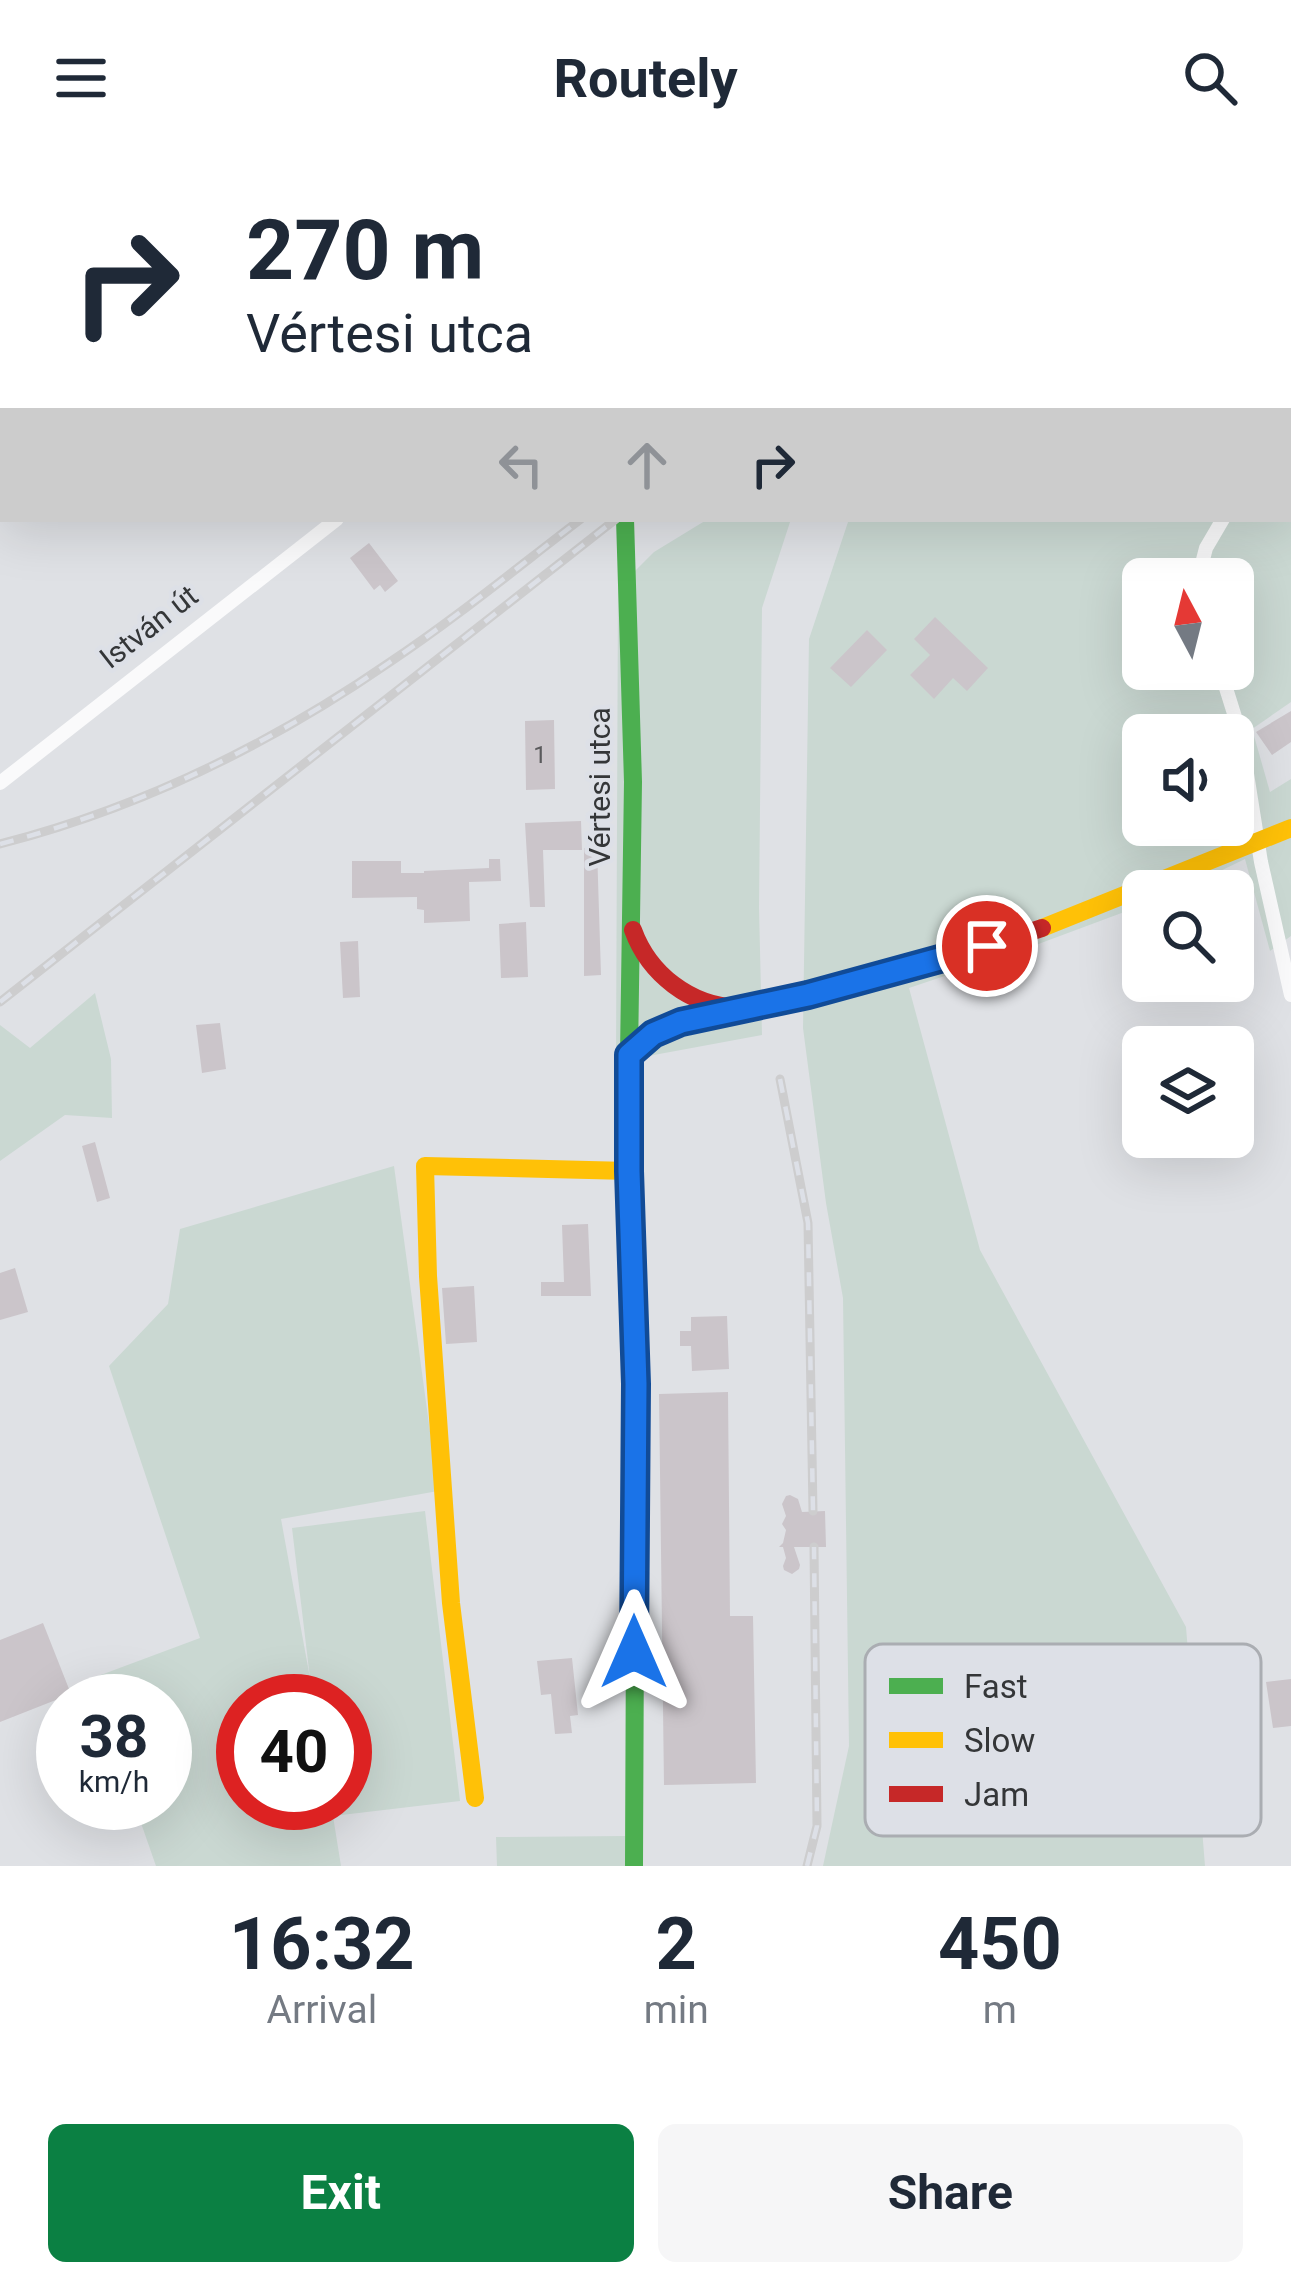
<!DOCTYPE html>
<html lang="en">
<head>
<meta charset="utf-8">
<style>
	:root { --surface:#fff; --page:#f6f6f7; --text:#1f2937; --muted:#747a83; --accent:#0b8043 }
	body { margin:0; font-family:Roboto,sans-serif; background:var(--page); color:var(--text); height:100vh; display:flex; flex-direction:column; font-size:45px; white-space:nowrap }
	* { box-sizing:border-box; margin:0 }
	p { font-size:39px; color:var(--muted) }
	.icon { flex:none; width:66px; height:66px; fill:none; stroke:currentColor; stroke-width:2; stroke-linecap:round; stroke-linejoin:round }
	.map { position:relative; height:1710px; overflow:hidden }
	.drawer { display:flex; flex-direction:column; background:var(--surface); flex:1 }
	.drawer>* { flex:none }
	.guide { position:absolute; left:0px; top:0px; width:1293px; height:366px; box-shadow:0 12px 48px #0002; background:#fff; color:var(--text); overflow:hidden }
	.needle { width:78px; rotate:353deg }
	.controls { position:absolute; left:1122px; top:402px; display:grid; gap:24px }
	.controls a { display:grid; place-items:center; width:132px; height:132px; border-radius:18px; background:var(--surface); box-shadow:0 12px 48px #0002; font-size:60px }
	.speed { position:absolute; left:36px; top:1518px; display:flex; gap:24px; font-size:60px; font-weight:700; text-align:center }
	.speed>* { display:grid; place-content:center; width:156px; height:156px; border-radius:50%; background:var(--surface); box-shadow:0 12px 48px #0002; line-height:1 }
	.speed small { font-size:30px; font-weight:400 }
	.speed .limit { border:18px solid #d22; background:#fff; color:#111 }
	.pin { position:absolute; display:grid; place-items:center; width:102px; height:102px; color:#fff; margin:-51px; border:6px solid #fff; border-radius:50%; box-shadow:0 3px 12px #0007 }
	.me { position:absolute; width:132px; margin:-66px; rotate:0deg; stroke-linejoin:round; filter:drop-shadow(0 0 9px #0008) }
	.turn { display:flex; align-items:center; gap:42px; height:252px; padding:0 48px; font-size:54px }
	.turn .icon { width:156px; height:156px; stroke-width:2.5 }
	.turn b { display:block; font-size:84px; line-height:102px }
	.lanes { display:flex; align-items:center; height:114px; padding:0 48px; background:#0003; justify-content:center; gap:60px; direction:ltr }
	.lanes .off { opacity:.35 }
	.eta { display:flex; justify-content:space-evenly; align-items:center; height:204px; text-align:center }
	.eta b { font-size:72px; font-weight:700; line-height:84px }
	.primary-button { display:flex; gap:24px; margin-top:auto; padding:24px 48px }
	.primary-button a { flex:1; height:138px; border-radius:18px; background:var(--accent); color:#fff; font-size:48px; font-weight:700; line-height:138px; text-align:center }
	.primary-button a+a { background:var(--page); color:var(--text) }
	header { display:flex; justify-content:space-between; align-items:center; height:156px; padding:0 48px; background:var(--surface); font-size:54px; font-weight:700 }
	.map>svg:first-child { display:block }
</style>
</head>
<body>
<header><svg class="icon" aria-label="menu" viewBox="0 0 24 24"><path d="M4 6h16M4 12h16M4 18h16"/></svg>Routely<svg class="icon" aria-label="search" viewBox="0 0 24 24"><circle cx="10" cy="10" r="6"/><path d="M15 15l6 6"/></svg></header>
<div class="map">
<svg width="1291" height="1710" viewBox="0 0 1291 1710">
	<rect width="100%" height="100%" fill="#dfe1e5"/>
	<path fill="#cad8d2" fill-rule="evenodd" d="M 1216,0 L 1291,0 L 1291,546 L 1252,573 L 1270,636 L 1291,623 L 1291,780 L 1270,795 L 1245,703 L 1179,735 L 1143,735 L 1143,749 L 1025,793 L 909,832 L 980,1094 L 1186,1471 L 1205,1710 L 823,1710 L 849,1590 L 843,1142 L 826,1047 L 803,872 L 809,483 L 849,363 L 1290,363 L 1290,3 L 1212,3 ZM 1143,423 L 1233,423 L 1233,513 L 1143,513 ZM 1143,579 L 1233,579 L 1233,669 L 1143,669 Z
		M 708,363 L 791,363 L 762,452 L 759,752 L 762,879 L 616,906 L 618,432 L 654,396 Z
		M 95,837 L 111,903 L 112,962 L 65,959 L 0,1005 L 0,869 L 30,892 Z
		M 394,1010 L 438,1335 L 281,1363 L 310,1522 L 292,1372 L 425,1355 L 460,1645 L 333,1660 L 341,1710 L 156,1710 L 134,1647 L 165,1647 L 165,1545 L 98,1545 L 90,1523 L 200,1482 L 109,1210 L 168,1148 L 180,1073 ZM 243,1545 L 345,1545 L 345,1647 L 243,1647 Z
		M 625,1680 L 625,1710 L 497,1710 L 496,1681 Z"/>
	<path fill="#cbc5ca" d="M 369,387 L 398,425 L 385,436 L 380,429 L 374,434 L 350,402 Z
		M 935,461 L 988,512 L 967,535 L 953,522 L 934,543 L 910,519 L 930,499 L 914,483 Z
		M 867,474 L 887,494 L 851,531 L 830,512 Z
		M 1291,555 L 1291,586 L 1272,599 L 1256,576 Z
		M 554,564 L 555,633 L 526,634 L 525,565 Z
		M 581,665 L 582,694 L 543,694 L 545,751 L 530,751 L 525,667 Z
		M 584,692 L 597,692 L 601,819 L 584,820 Z
		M 489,703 L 500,703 L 501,725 L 469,726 L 470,765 L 424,767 L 424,754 L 417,753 L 417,741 L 352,742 L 352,705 L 401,705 L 401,717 L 424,717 L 424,715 L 489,712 Z
		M 526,766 L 528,821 L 501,822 L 499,768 Z
		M 358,785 L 360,841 L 343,842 L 340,786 Z
		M 220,867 L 226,913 L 202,917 L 196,869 Z
		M 95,986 L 110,1042 L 97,1046 L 82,990 Z
		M 588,1068 L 591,1140 L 541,1140 L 541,1126 L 564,1126 L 562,1069 Z
		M 15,1112 L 28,1156 L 0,1164 L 0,1117 Z
		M 474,1130 L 477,1186 L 446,1188 L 442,1132 Z
		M 727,1160 L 729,1213 L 692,1215 L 691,1190 L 680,1190 L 680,1175 L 691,1175 L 691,1161 Z
		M 728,1236 L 730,1460 L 753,1460 L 756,1627 L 664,1629 L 659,1238 Z
		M 790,1339 L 798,1343 L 802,1356 L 825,1355 L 826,1391 L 794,1391 L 800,1409 L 799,1413 L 792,1418 L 784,1414 L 783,1410 L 786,1402 L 783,1391 L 779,1391 L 783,1387 L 786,1374 L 782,1368 L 786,1360 L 782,1348 L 786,1340 Z
		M 43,1467 L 71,1538 L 0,1566 L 0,1484 Z
		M 572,1502 L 578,1559 L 570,1560 L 572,1577 L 555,1578 L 551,1538 L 541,1539 L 537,1505 Z
		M 1291,1523 L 1291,1570 L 1273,1572 L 1266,1526 Z
		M 63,1571 L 63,1637 L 62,1638 L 40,1580 Z"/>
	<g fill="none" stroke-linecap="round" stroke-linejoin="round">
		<path stroke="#fafafb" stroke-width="14" d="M 804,3 L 808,0
			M 1290,267 L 1291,265
			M 1198,423 L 1206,392 L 1223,363
			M 1220,513 L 1241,580 L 1261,706 L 1291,839
			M 0,627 L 337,363
			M 629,899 C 666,867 685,864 732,854"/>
		<path stroke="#4caf50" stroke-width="18" d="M 763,3 L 765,0
			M 625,363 L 633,626 L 629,899 L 636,1228 L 634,1710"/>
		<path stroke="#ffc107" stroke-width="18" d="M 1042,772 L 1291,672
			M 475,1642 L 451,1447 L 428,1120 L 425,1010 L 629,1015"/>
		<path stroke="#c62828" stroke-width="18" d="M 633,774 C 649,818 690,850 738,852 C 774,854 812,838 846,829 C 912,810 977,794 1042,772"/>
		<g stroke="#cdcdce" stroke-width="9">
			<path id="rail" d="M 1027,3 L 1031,0
				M 1059,3 L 1063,0
				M 0,688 C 140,652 271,588 390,506 C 456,462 518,411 581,363
				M 0,846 L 616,363
				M 780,923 L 808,1067 L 813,1355
				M 807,1710 L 817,1670 L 814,1391"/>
		</g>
		<use href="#rail" stroke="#dde0e7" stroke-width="4.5" stroke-dasharray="14" stroke-linecap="butt"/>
	</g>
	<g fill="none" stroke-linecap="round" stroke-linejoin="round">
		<g stroke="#114b97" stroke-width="30">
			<path id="route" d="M 634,1496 L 636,1228 L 629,1015 L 629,899 L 653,878 L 681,866 L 808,839 L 987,790"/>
		</g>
		<use href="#route" stroke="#1a73e8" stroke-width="21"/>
	</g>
	<g text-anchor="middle" stroke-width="9" stroke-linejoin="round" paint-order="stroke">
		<g font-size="24" fill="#5a5a5c">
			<text x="540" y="607">1</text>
		</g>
		<g font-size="30" fill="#343638" stroke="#dde0e7">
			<text transform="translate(149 471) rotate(-38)" y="10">István út</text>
			<text transform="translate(600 631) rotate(-90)" y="10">Vértesi utca</text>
		</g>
	</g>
	<rect x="865" y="1488" width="396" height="192" rx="18" fill="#dde0e7" stroke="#aaadb2" stroke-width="3"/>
	<rect x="889" y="1522" width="54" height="16" fill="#4caf50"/>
	<rect x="889" y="1576" width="54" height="16" fill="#ffc107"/>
	<rect x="889" y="1630" width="54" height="16" fill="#c62828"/>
	<g font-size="33" fill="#343638">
		<text x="964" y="1542">Fast</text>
		<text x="964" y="1596">Slow</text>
		<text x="964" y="1650">Jam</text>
	</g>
</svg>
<div class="controls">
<a><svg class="needle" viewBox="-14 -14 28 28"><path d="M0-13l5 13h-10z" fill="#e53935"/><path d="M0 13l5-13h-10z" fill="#747a83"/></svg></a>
<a><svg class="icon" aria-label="sound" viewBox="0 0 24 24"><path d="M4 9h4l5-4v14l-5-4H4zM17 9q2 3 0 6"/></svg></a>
<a><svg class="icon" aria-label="search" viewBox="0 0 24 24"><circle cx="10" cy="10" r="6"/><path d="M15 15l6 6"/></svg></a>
<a><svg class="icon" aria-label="layers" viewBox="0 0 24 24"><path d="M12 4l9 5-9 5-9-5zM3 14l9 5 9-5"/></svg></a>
</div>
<div class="speed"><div>38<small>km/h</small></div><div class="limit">40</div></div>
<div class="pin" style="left:987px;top:790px;background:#d93025"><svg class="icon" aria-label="arrive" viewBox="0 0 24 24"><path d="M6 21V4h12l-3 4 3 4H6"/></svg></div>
<svg class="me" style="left:634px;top:1496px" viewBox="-20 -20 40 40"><path d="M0-17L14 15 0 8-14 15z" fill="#1a73e8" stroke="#fff" stroke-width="4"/></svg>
<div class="guide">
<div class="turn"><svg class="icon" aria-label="right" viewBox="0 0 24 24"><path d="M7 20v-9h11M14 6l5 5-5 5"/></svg><div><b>270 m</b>Vértesi utca</div></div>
<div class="lanes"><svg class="icon off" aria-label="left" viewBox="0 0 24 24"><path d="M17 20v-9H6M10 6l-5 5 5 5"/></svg><svg class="icon off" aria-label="ahead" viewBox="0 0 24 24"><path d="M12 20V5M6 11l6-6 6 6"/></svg><svg class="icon" aria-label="right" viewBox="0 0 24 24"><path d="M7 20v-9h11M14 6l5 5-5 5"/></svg></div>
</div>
</div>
<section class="drawer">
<div class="eta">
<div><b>16:32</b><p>Arrival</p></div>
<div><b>2</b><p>min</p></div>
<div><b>450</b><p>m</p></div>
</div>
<div class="primary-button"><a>Exit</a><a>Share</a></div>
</section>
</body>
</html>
